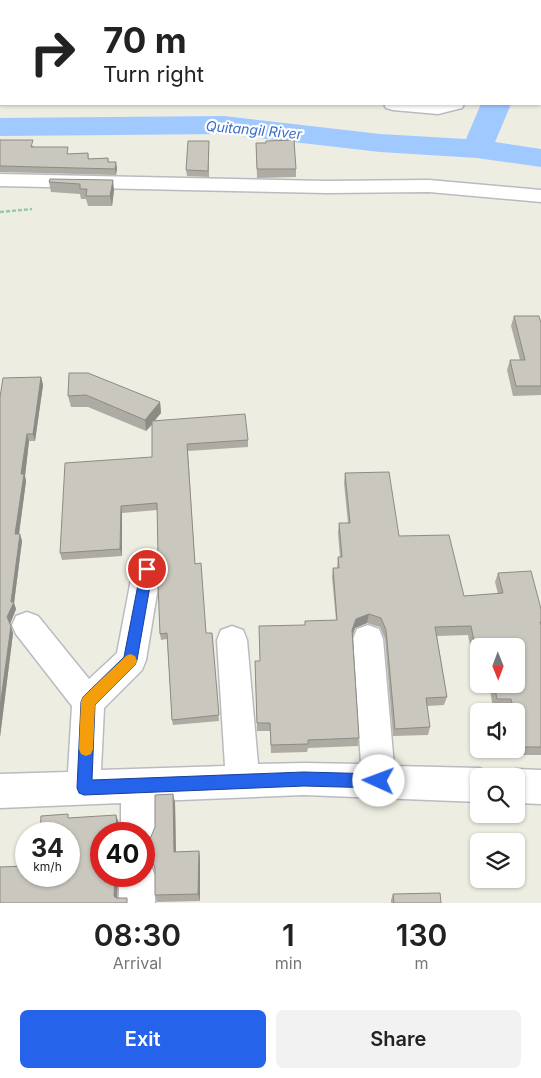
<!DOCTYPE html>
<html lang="en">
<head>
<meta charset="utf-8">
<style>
	:root { --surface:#fff; --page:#f2f2f2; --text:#222; --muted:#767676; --accent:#2563eb }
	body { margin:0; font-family:Inter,sans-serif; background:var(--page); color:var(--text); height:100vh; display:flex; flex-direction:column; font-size:19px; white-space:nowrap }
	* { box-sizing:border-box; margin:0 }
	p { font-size:16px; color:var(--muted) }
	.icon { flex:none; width:28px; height:28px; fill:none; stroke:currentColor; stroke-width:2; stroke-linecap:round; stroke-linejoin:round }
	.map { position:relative; height:903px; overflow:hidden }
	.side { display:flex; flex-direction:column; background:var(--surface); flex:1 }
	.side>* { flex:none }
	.top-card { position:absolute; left:0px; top:0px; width:541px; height:105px; box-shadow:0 1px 4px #0004; background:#fff; color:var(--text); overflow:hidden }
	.needle { width:32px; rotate:179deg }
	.tools { position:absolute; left:470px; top:638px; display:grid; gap:10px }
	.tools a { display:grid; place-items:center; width:55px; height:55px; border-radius:8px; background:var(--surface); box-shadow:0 1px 4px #0004; font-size:25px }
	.speed { position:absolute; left:15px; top:822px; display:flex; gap:10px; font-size:25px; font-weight:700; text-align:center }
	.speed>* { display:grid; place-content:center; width:65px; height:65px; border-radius:50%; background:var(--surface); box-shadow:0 1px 4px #0004; line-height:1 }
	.speed small { font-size:12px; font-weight:400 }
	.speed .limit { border:8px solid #d22; background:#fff; color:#111 }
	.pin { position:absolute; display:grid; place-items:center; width:42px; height:42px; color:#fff; margin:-21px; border:2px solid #fff; border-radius:50%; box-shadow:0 1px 5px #0007 }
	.me { position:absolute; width:55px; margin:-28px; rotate:272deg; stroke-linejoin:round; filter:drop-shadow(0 0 4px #0008) }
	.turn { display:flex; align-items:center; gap:18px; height:105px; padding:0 20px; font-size:22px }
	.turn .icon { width:65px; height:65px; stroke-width:2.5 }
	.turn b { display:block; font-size:35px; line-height:42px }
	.eta { display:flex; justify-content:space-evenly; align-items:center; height:85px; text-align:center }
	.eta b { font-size:30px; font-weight:600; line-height:35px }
	.action { display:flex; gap:10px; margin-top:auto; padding:10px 20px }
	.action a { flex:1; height:58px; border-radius:8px; background:var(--accent); color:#fff; font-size:20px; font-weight:600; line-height:58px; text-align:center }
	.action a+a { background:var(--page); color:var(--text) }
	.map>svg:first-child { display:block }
</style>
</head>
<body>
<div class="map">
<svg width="541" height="903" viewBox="0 0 541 903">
	<rect width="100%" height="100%" fill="#eeede1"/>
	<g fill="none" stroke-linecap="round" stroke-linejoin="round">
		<path fill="#a0c9ff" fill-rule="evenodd" d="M 513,0 L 539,0 L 539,1 L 513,1 Z
			M 481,104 L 511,104 L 495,142 L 541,149 L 541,167 L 477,158 L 380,152 L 224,134 L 0,136 L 0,118 L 224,116 L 380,134 L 466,139 Z"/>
		<g stroke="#b9bbc1" stroke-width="3">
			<path id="minor" d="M 460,0 L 477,0 L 477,1 L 461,1 Z
				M 0,92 L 1,92 L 1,104 L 0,104 Z
				M 384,104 L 464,104 L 462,108 L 438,114 L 393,110 L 386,108 Z
				M 0,174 L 327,181 L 429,180 L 541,190 L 541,202 L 429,192 L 327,193 L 0,186 Z
				M 147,557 L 157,560 L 161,569 L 146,660 L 142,670 L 104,708 L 101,770 L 225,766 L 217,640 L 221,630 L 232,626 L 243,630 L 247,640 L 258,764 L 304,763 L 361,764 L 353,639 L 357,629 L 368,625 L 379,629 L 383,639 L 394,766 L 479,768 L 491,773 L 492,776 L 479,776 L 479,802 L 304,795 L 155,801 L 155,834 L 150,846 L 144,849 L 144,834 L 121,834 L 121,803 L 0,808 L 0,774 L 68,772 L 72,706 L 16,634 L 12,625 L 16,616 L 27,612 L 38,616 L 89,679 L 117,653 L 133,569 L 137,560 Z
				M 516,769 L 541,770 L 541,804 L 516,803 L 516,776 L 503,776 Z
				M 144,861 L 150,863 L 155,876 L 155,903 L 119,903 L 119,876 L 144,876 Z"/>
		</g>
		<path stroke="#94c9aa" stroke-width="2.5" stroke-dasharray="4 2" stroke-linecap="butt" d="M 0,212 L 32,209"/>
		<use href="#minor" fill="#fff" fill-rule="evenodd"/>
	</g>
	<path fill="#adaba3" d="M 209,141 L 209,177 L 187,176 L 186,170 Z
		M 0,142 L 34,146 L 34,147 L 69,154 L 88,153 L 89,159 L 108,158 L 109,162 L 117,168 L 116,175 L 0,172 Z
		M 256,143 L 296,169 L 296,177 L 257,178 Z
		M 50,179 L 114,190 L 112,206 L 88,206 L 86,199 L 81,199 L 80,194 L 51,192 L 49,182 Z
		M 514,316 L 541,323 L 541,395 L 513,396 L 507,370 L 510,360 L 520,360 L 511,326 Z
		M 69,373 L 160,402 L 161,413 L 155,420 L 248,440 L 248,447 L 188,451 L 195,564 L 206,633 L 212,633 L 219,721 L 173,725 L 172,720 L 167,639 L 161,640 L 160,634 L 161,566 L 159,561 L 158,554 L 157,510 L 122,513 L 122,556 L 62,560 L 60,553 L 152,457 L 152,425 L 146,431 L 88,407 L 71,407 L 68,396 Z
		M 41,377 L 43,385 L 35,441 L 29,441 L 25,476 L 26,481 L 19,534 L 22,541 L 14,603 L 16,609 L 10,624 L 13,633 L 0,737 L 3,378 Z
		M 345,473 L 399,536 L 464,596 L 498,594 L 495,582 L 498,573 L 541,609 L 541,755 L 518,755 L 516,748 L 516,711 L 509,711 L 508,707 L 493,708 L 489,684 L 516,684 L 479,646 L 479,665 L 478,660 L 473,660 L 468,635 L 437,636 L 447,697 L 444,705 L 427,706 L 430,727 L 428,735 L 393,736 L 385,639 L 380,627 L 367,623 L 355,628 L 353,635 L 359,738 L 358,746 L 308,748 L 307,752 L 271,753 L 270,731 L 257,731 L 255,661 L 260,661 L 305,625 L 305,621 L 336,620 L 332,577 L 333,568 L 337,568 L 338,557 L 340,557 L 338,533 L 339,523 L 348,523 L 344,483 Z
		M 175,802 L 176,852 L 199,851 L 200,859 L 200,901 L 157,902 L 155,895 L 155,870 L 152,862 L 145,859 L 144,860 L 144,843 L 150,839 Z
		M 393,894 L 441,903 L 391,903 L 391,900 Z"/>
	<path fill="#8d8b85" d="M 116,162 L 117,168 L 116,175 L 115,169 Z
		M 113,180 L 114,190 L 112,206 L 110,196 Z
		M 41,377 L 43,385 L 35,441 L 33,434 Z
		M 160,402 L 161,413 L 146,431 L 145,420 Z
		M 27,434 L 29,441 L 25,476 L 26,481 L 18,541 L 15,534 L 21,474 Z
		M 121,506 L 122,513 L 122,556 L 120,549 Z
		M 20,534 L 22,541 L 14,603 L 16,609 L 10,624 L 13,633 L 0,737 L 0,707 L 7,617 L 11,602 Z
		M 369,614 L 367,623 L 355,628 L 351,639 L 352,630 L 356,619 Z
		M 173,794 L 175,802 L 176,859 L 174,852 Z
		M 116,815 L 119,823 L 120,834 L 117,828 Z
		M 199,851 L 200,859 L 200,901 L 198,894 Z
		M 115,876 L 118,876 L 117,903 L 114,896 Z"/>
	<path fill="#c9c7be" stroke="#8d8b85" d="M 0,140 L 33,140 L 31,147 L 68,147 L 67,154 L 88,153 L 88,159 L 108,158 L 108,162 L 116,162 L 115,169 L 0,166 Z
		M 294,140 L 296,169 L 257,169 L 256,143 L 266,143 L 266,141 Z
		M 188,141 L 209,141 L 208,171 L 186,170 Z
		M 50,179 L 113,180 L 110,196 L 86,196 L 87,189 L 80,189 L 80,184 L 49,182 Z
		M 514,316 L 539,316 L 541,323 L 541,386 L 516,386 L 510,360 L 525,360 Z
		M 69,373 L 88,373 L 160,402 L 145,420 L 86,395 L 68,396 Z
		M 41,377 L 33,434 L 27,434 L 21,474 L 24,474 L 15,534 L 20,534 L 11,602 L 14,602 L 7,617 L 11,626 L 0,707 L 0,397 L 3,378 Z
		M 245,414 L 248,440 L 187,444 L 195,564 L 201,563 L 206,633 L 212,633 L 219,715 L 172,720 L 167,633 L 160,634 L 158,584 L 162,563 L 158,554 L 157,503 L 121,506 L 120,549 L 60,553 L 65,463 L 152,457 L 152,421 Z
		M 389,472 L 399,536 L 449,535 L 464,596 L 503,593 L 498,573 L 531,571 L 541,609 L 541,622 L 540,622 L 541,625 L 541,747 L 522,747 L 516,722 L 516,711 L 514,711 L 511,699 L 497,699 L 494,684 L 516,684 L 516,646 L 479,646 L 479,651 L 476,651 L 471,626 L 435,627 L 447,697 L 426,698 L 430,727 L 395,729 L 386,630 L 381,618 L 369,614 L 356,619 L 352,630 L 359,738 L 308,740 L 308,744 L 271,745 L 270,723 L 257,723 L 255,661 L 260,661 L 259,626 L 305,625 L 305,621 L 337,620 L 333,568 L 339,568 L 338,557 L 342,557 L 339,523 L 350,523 L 345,473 Z
		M 173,794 L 174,852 L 199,851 L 198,894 L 155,895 L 155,868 L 150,855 L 144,853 L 144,843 L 150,839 L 155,827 L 155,795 Z
		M 68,814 L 68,818 L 116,815 L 117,828 L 140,828 L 140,834 L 101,834 L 101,876 L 115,876 L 114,896 L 116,898 L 127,898 L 127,903 L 0,903 L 0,867 L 26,866 L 26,861 L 26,876 L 69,876 L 69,834 L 40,834 L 41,816 Z
		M 440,893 L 441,903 L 394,903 L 393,894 Z"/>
	<path fill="#2563eb" stroke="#184099" d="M 147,564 L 152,565 L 153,569 L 137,660 L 135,665 L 95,705 L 92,780 L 304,772 L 379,774 L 384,776 L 386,781 L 384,786 L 379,788 L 304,786 L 84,795 L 79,793 L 77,788 L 81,702 L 83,697 L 124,657 L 141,569 L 143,565 Z"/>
	<path fill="#f59e0b" d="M 130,654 L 135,656 L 137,661 L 135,665 L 95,705 L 93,749 L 91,754 L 86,756 L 81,754 L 79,749 L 81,702 L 83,697 L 126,656 Z"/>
	<g text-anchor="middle" stroke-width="4.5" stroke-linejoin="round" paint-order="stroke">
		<g font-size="14" font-style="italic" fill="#3a6dcb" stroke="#fff">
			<text transform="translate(254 130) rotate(5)" y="5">Quitangil River</text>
		</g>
	</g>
</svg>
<div class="tools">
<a><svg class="needle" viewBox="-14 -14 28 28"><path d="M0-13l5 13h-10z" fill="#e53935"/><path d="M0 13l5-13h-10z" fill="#767676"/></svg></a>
<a><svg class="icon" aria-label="sound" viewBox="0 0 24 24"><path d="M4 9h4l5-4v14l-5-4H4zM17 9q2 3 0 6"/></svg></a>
<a><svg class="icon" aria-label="search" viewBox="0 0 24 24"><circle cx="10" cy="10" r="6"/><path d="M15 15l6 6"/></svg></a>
<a><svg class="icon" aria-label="layers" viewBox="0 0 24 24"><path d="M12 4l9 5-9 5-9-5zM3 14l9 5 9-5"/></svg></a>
</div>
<div class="speed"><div>34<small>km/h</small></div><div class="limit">40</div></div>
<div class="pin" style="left:147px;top:569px;background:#d93025"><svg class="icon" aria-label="arrive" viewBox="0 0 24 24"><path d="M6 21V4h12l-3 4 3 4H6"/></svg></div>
<svg class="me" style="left:379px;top:781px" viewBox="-20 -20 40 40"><circle r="19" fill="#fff"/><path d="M0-13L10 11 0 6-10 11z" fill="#2563eb"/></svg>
<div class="top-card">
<div class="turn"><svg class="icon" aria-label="right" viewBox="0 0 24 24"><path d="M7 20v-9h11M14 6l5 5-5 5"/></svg><div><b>70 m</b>Turn right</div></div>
</div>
</div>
<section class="side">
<div class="eta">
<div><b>08:30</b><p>Arrival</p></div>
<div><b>1</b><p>min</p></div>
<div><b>130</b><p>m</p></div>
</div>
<div class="action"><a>Exit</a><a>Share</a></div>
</section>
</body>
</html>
